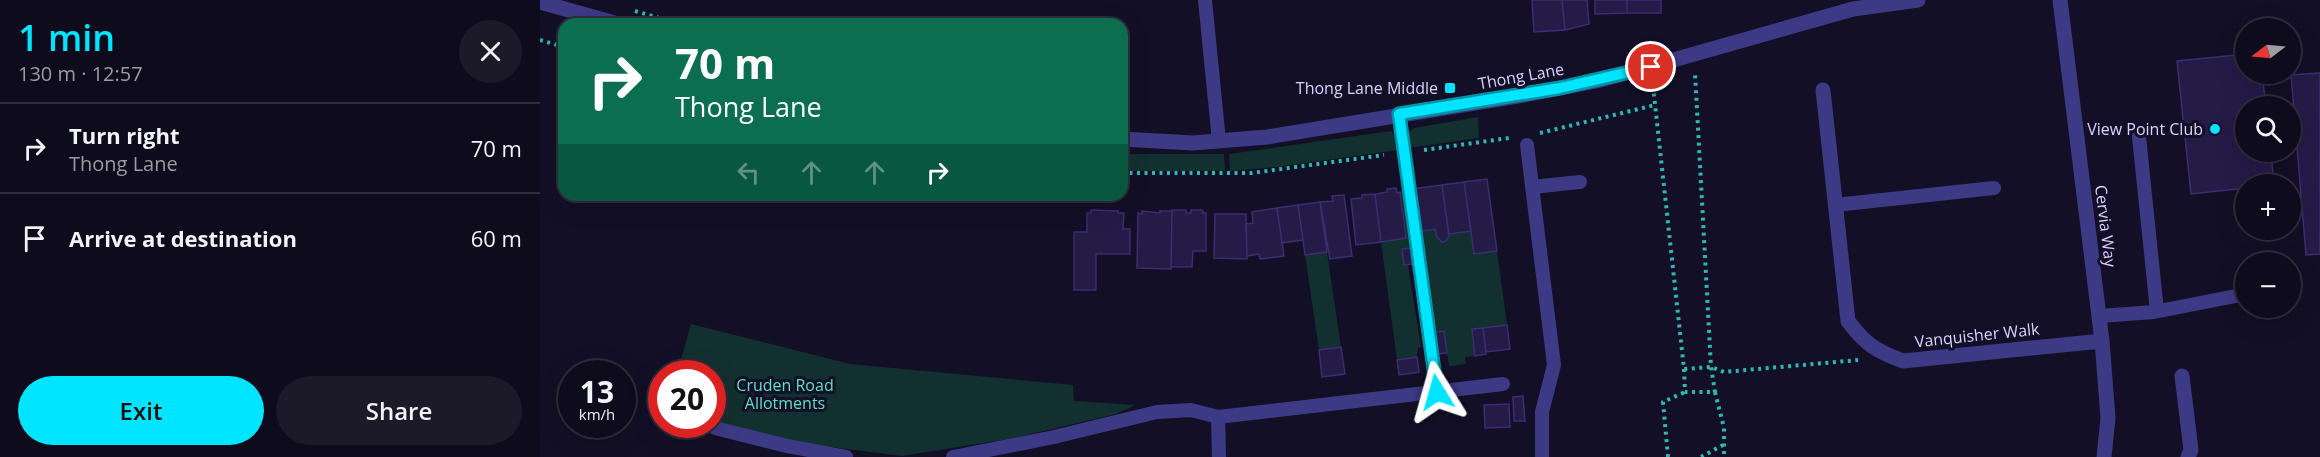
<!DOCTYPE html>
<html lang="en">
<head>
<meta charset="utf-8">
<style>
	:root { --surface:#0e0b1c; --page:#1c1929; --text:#f1f3f6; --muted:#9b9ba3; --line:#2e2b3b; --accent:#00e5ff }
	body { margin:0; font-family:"Open Sans",sans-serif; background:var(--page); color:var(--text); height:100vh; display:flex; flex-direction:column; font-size:22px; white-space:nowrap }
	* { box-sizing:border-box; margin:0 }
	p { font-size:20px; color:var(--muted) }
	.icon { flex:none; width:33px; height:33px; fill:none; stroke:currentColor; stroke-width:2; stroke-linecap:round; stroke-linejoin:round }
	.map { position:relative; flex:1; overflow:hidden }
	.sheet { display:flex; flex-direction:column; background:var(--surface); width:540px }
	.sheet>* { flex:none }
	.banner { position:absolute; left:18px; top:18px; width:570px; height:183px; border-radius:18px; box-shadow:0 6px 24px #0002,0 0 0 2px var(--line); background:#0b6e4f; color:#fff; overflow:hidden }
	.needle { width:39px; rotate:254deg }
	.tools { position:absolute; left:1695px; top:18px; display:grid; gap:12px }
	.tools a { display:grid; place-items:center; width:66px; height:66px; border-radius:50%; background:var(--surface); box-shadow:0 6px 24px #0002,0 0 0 2px var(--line); font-size:30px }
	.speed { position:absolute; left:18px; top:360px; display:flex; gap:12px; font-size:30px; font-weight:700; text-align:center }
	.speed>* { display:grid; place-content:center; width:78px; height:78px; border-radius:50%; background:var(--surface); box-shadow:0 6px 24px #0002,0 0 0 2px var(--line); line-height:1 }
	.speed small { font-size:15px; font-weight:400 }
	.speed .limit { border:9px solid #d22; background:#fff; color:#111 }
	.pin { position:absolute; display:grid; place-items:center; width:51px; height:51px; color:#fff; margin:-26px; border:3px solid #fff; border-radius:50%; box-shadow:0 2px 6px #0007 }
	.me { position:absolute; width:66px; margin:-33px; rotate:352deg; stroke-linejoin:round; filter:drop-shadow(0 0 4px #0008) }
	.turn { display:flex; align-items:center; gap:21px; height:126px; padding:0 18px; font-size:27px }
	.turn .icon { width:78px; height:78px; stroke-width:2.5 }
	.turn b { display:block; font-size:42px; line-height:51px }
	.lanes { display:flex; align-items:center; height:57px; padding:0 18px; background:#0003; justify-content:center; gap:30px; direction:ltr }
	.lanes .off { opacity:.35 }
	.round { display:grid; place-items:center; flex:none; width:63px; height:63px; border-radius:32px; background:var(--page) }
	.summary { display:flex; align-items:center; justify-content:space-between; height:102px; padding:0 18px }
	h1 { font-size:36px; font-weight:600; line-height:45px; color:var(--accent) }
	.cta { display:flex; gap:12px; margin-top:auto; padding:12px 18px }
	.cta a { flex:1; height:69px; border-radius:36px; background:var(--accent); color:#111; font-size:24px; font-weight:600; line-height:69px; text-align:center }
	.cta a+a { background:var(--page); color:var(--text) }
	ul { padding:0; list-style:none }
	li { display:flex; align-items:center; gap:18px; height:90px; padding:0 18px; border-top:2px solid var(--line) }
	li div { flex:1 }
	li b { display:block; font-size:22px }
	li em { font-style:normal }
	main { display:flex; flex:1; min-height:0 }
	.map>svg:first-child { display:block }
</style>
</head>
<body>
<main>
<section class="sheet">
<div class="summary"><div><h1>1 min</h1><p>130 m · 12:57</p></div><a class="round"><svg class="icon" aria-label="close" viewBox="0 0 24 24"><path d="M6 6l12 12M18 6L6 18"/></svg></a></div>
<ul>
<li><svg class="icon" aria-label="right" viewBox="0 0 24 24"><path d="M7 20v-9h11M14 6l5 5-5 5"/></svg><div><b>Turn right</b><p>Thong Lane</p></div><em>70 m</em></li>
<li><svg class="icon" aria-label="arrive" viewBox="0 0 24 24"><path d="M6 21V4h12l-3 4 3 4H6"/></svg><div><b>Arrive at destination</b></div><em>60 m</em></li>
</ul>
<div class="cta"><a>Exit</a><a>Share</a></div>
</section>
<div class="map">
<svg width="1780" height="457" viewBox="0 0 1780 457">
	<rect width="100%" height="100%" fill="#130f26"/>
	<path fill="#12302f" d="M 938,117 L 939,138 L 868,148 L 869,132 L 874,128 Z
		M 851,131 L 856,137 L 858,150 L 737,167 L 690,171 L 689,154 Z
		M 582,154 L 684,154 L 685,171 L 582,171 Z
		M 860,192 L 863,192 L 872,264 L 868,265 L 881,347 L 878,348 L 877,357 L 857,360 L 841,242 L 866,238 Z
		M 875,207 L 879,207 L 882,231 L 895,229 L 897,237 L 902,242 L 906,241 L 909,234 L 931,231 L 934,254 L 957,251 L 967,325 L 932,329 L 935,356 L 925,357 L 926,364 L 909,366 L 904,331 L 891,333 Z
		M 787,252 L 801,347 L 779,350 L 765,255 Z
		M 151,324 L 310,364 L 533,385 L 534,401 L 595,405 L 576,414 L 474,438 L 362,456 L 244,441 L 173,421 L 172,374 L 137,374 Z"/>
	<path fill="#241b47" stroke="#3b2d73" stroke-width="1.5" d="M 992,0 L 1022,0 L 1025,30 L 994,32 Z
		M 1022,0 L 1047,0 L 1049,24 L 1025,30 Z
		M 1055,0 L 1087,0 L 1087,13 L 1055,14 Z
		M 1087,0 L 1121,0 L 1121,13 L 1087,13 Z
		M 1706,54 L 1706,74 L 1722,74 L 1726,106 L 1706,106 L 1706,152 L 1731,152 L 1734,184 L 1706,184 L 1706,188 L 1651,194 L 1637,61 Z
		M 1780,73 L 1780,254 L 1766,255 L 1751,75 Z
		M 947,179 L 957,251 L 934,254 L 924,182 Z
		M 924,182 L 931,231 L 909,234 L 902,185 Z
		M 902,185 L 909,236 L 906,241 L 902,242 L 897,237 L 895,229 L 882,231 L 879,207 L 875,207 L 872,189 Z
		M 856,188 L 857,193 L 860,192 L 866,238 L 841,242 L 835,194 L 847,192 L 847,189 Z
		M 835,194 L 841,242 L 816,245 L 811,199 L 822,198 L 822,195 Z
		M 804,195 L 812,256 L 790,259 L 780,202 L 793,201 L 792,196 Z
		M 780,202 L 787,252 L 765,255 L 758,205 Z
		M 758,205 L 763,240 L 742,243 L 737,208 Z
		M 737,208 L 744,256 L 720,259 L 719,254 L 707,256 L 706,224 L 713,223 L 712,212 Z
		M 551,210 L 578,211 L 578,213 L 584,213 L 583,229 L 590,229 L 590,254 L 556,254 L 556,290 L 534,290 L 534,232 L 547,232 L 547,213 L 551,213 Z
		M 632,210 L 646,210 L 646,213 L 651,213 L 651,210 L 662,210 L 663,213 L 666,213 L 666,251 L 653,251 L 652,267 L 631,267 Z
		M 602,211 L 620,213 L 620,211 L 632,211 L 631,269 L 597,268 L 598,213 L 602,214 Z
		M 675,214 L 706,214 L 707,259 L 674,258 Z
		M 870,248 L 872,264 L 864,265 L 862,249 Z
		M 967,325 L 970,349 L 946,352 L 943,328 Z
		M 943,328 L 946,354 L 935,356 L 932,329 Z
		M 904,331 L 907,353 L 896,354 L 893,333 Z
		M 801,347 L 805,374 L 782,377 L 779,350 Z
		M 877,357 L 879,372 L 859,375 L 857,360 Z
		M 983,396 L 985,421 L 974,421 L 973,397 Z
		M 969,404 L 970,427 L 945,428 L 944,405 Z"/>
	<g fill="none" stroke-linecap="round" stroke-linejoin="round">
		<path stroke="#2fb8b0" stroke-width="4" stroke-dasharray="3 4.5" stroke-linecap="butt" d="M 95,11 L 140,24
			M 0,40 L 24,47
			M 1113,86 L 1144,369 L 1171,367 L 1184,372 L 1318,360
			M 1000,133 L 1115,105
			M 884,150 L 969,138
			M 582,173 L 712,173 L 844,155
			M 1144,369 L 1145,392 L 1175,392 L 1171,367 L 1155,73
			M 1175,392 L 1184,428 L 1184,457
			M 1128,457 L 1123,402 L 1145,392
			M 1161,457 L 1183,445"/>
		<path stroke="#3d3a85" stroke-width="14" d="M 665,0 L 679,141
			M 859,114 L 897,392
			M 1599,137 L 1617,311
			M 987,145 L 1014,365 L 1002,412 L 1002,457
			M 992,187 L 1040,182
			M 1295,205 L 1454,188
			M 1559,316 L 1614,312 L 1706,294
			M 678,417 L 963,384
			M 175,428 L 247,446 L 306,457
			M 413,457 L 514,437 L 617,412 L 651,410 L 678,417 L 679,457"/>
		<path stroke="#3d3a85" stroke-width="15" d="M 1520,0 L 1562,341 L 1568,418 L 1564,457
			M 0,2 L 78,24
			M 1283,90 L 1308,321 C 1325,344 1336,351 1363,361 L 1562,341
			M 582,139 L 653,143 L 727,137 L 984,95 L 1056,81 L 1105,68 L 1313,9 L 1378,0
			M 1642,376 L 1651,450 L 1648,457"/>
	</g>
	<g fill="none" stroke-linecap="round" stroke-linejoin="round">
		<g stroke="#0095a6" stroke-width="15">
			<path id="route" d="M 897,392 L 859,114 L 1020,88 L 1111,67"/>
		</g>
		<use href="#route" stroke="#00e5ff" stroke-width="10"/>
	</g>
	<g fill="#00e5ff" stroke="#130f26" stroke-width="2">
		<rect x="904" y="82" width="12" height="12" rx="3"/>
		<circle cx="1675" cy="129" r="6"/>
	</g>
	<g text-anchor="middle" stroke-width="6" stroke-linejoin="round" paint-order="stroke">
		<g font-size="16" fill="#d9d4ff" stroke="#130f26">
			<text transform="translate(981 76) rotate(-10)" y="6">Thong Lane</text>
			<text transform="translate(1566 226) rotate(83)" y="6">Cervia Way</text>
			<text transform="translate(1437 335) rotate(-6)" y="6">Vanquisher Walk</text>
		</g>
		<g font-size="16" fill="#d9d4ff" stroke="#130f26" text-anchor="end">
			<text x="898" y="94">Thong Lane Middle</text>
			<text x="1663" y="135">View Point Club</text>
		</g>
		<g font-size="16" fill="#5fe0c0" stroke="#130f26">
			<text x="245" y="391">Cruden Road<tspan x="245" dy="18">Allotments</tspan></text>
		</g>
	</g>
</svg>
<div class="tools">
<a><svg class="needle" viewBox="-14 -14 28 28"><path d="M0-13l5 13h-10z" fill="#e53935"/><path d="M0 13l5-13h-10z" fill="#9b9ba3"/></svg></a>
<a><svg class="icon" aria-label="search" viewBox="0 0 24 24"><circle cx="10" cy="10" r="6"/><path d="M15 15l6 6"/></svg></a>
<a>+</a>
<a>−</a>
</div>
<div class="speed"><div>13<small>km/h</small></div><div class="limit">20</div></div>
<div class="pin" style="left:1111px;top:67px;background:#d93025"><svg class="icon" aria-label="arrive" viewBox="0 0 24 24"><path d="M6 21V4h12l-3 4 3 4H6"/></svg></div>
<svg class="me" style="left:897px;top:392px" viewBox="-20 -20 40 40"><path d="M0-17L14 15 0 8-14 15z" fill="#00e5ff" stroke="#fff" stroke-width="4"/></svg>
<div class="banner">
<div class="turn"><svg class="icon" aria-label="right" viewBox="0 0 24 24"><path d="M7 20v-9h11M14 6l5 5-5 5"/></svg><div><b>70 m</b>Thong Lane</div></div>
<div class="lanes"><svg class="icon off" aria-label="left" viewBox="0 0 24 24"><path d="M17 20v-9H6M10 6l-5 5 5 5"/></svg><svg class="icon off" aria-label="ahead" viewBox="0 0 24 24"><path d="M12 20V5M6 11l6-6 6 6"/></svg><svg class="icon off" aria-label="ahead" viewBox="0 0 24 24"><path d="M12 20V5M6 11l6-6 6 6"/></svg><svg class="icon" aria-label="right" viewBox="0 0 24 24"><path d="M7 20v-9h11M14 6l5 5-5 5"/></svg></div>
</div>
</div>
</main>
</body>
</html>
